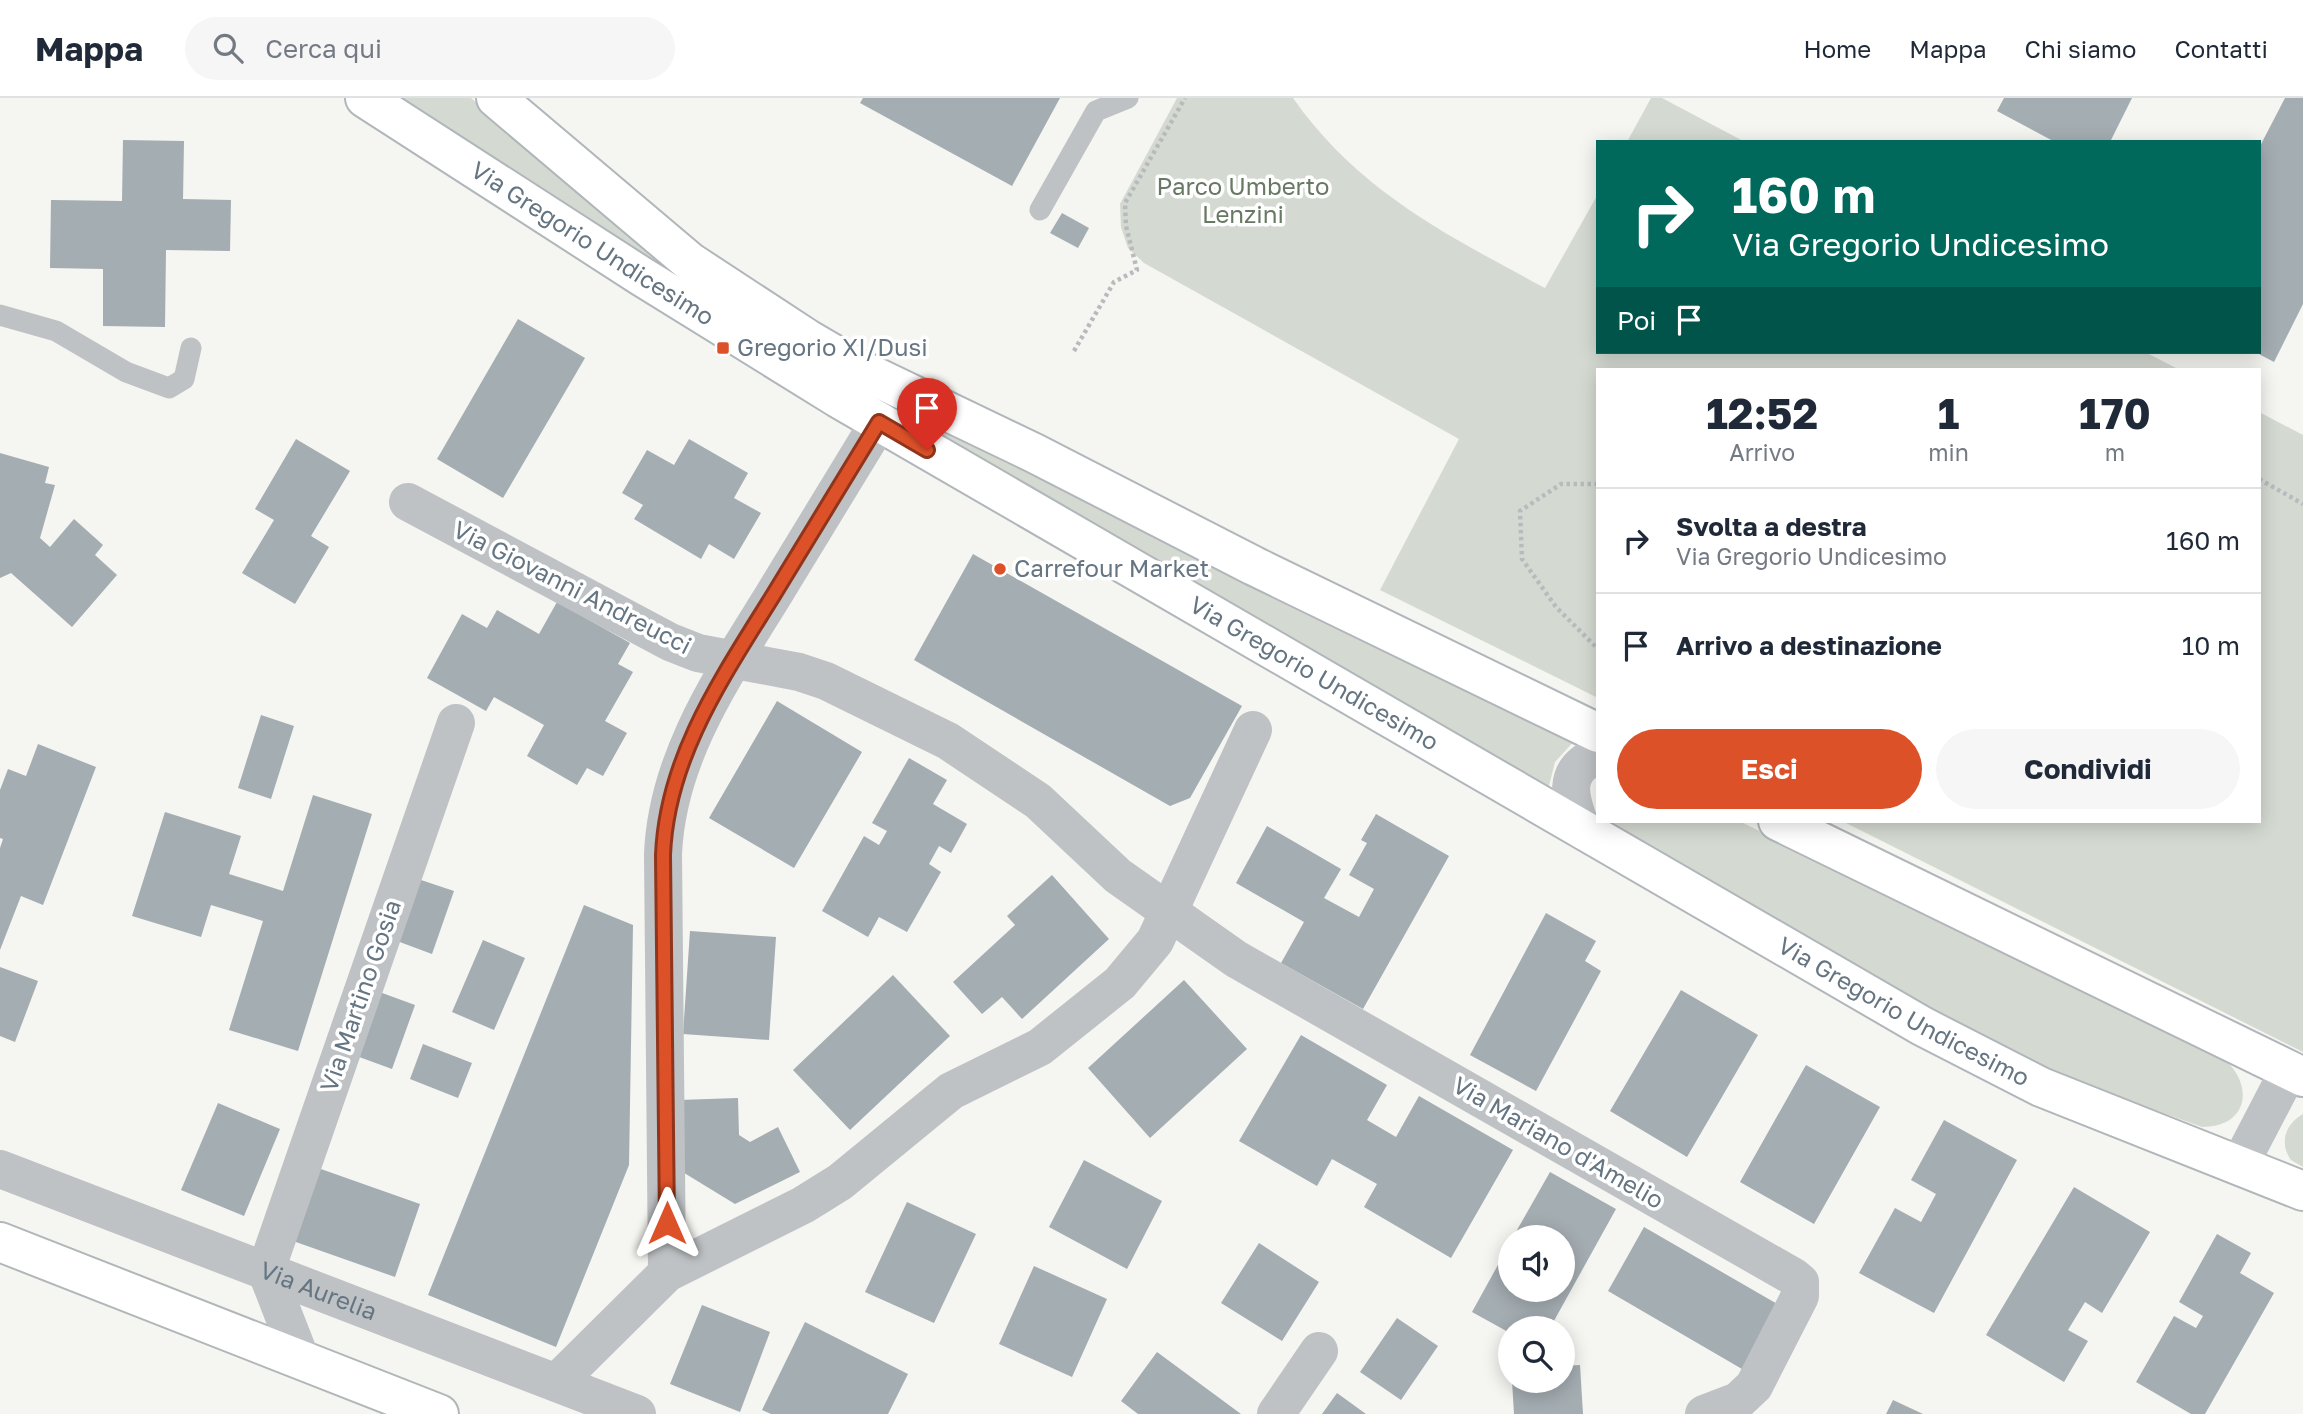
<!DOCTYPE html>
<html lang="it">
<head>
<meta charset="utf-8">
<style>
	:root { --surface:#fff; --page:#f6f6f7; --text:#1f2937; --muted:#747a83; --line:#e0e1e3; --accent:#dd5129 }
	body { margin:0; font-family:"Golos Text",sans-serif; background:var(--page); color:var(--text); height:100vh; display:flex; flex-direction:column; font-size:26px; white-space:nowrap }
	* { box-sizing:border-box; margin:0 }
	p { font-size:23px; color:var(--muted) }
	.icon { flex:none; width:38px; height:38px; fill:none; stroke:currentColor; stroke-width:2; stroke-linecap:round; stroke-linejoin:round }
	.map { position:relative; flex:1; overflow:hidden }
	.drawer { position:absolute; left:1596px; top:270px; width:665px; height:455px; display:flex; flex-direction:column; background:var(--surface); border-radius:0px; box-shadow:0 4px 18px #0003 }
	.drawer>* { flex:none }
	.guide { position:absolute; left:1596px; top:42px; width:665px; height:214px; border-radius:0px; box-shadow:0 4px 18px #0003; background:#00695c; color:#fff; overflow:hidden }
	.fabs { position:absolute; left:1498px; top:1127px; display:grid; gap:14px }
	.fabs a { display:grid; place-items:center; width:77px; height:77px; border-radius:50%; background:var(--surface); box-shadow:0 4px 18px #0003; font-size:35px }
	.pin { position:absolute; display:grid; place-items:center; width:60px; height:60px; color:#fff; margin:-72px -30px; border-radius:50% 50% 50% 0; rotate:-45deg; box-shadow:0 0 7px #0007 }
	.pin .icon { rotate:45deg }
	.me { position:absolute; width:77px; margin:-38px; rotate:0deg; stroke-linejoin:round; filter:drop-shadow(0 0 5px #0008) }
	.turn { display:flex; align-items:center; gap:24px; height:147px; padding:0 21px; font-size:32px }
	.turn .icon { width:91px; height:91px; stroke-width:2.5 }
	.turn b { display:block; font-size:49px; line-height:60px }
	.then { display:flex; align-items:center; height:66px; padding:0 21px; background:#0003; gap:14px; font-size:26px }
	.eta { display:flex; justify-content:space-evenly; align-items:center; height:119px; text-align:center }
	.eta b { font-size:42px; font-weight:700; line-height:49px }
	.button { display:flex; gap:14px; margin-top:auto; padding:14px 21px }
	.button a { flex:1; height:80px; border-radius:42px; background:var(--accent); color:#fff; font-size:28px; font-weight:700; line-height:80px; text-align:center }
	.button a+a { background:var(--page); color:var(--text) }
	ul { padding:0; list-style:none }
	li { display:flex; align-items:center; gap:21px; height:105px; padding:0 21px; border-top:2px solid var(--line) }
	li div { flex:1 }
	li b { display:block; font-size:26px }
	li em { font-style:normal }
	header { display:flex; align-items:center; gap:42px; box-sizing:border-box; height:98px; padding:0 35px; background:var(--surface); border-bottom:2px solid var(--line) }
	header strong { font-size:33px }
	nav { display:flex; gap:38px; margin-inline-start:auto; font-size:24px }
	.search { width:490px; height:63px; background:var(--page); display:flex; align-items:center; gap:18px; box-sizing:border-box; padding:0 24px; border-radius:38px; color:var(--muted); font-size:26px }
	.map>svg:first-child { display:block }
</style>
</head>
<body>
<header>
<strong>Mappa</strong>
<div class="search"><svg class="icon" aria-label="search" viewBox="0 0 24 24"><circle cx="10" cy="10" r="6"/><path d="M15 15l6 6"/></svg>Cerca qui</div>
<nav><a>Home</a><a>Mappa</a><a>Chi siamo</a><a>Contatti</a></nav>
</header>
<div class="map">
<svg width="2303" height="1316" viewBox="0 0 2303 1316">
	<rect width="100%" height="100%" fill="#f5f5f1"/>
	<path fill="#d4dad1" d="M 399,0 L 471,0 L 685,181 L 661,171 L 609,133 L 528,86 Z
		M 1177,0 L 1293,0 C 1359,94 1447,137 1545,190 L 1598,96 L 1598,254 L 2145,254 L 2178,271 L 1598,271 L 1598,600 L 1380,492 L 1459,341 L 1144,165 L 1128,150 L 1121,129 L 1120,106 Z
		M 1651,0 L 1662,0 L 1745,44 L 1627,44 Z
		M 853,284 L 1576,641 L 1555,664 L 1548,692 L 851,288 Z
		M 2259,314 L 2303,337 L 2303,954 L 1842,723 L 2259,723 Z
		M 1601,723 L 1739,723 L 2222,959 C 2255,986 2249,1029 2202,1029 L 2042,971 L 1945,921 Z
		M 2303,1016 L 2303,1069 L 2291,1062 C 2279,1045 2285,1026 2303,1016 Z"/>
	<path fill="#a4adb2" d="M 863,0 L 1060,0 L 1012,88 L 860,5 Z
		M 2004,0 L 2132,0 L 2110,44 L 2055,44 L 1997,13 Z
		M 2285,0 L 2303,0 L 2303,206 L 2274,264 L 2255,254 L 2259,254 L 2259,50 Z
		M 123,42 L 184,43 L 183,101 L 231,102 L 230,153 L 166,152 L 165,229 L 103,228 L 103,171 L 50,170 L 51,102 L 122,103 Z
		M 1062,115 L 1089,130 L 1078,150 L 1050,135 Z
		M 518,221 L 585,260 L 503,400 L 437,361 Z
		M 296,341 L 350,373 L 311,438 L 329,449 L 295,506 L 242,475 L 274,422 L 255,411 Z
		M 689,341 L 748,375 L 734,400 L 761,415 L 734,461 L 709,446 L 701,461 L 634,421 L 643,407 L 622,395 L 647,352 L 674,367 Z
		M 0,355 L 49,369 L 45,385 L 55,387 L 40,440 L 50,449 L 74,421 L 103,447 L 95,457 L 117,477 L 72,529 L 11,475 L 0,480 Z
		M 973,456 L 1242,608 L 1190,700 L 1170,708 L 914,562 Z
		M 557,504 L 630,545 L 618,566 L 633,574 L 605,623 L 627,635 L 603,678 L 587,670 L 577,687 L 527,658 L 544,627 L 494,599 L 486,613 L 427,580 L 462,516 L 487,530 L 497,512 L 539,536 Z
		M 777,603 L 862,654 L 794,770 L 709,720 Z
		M 261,617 L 294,628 L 271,701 L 238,690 Z
		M 38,646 L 96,669 L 43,807 L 21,798 L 0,852 L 0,750 L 3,741 L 0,740 L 0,692 L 8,671 L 26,678 Z
		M 909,660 L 947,682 L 933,706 L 967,726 L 951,755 L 939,748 L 929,766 L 941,774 L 907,834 L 879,819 L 868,839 L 822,813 L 864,738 L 879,747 L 887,733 L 872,725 Z
		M 313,697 L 372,716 L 298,953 L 229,932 L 263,823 L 211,807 L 201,839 L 132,818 L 165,714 L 241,738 L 229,776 L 283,793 Z
		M 1376,716 L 1449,758 L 1363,911 L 1281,865 L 1304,824 L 1236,785 L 1267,728 L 1341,771 L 1324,800 L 1359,819 L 1374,791 L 1349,777 L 1367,745 L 1361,742 Z
		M 1052,777 L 1109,841 L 1022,921 L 1002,899 L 982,916 L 953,884 L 1015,827 L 1007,818 Z
		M 418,781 L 454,793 L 432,856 L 397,843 Z
		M 584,807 L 633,827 L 629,1067 L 556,1249 L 428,1197 Z
		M 1546,815 L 1596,843 L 1585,863 L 1601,873 L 1536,993 L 1470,957 Z
		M 690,833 L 776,839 L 769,942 L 683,936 Z
		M 483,842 L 525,860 L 494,932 L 452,914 Z
		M 0,869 L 38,883 L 15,944 L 0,938 Z
		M 893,877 L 950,938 L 850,1032 L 793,972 Z
		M 1184,882 L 1247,951 L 1150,1040 L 1088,970 Z
		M 374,892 L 415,907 L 392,971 L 351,956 Z
		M 1681,892 L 1758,937 L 1687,1059 L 1610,1013 Z
		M 1301,937 L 1387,987 L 1367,1022 L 1396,1039 L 1419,998 L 1513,1052 L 1451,1160 L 1364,1109 L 1377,1086 L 1332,1061 L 1317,1088 L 1239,1043 Z
		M 423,946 L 472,965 L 458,1000 L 410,981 Z
		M 1806,967 L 1880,1009 L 1814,1126 L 1740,1084 Z
		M 738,1000 L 739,1037 L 750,1044 L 778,1029 L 800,1074 L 735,1106 L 681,1073 L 679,1002 Z
		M 218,1005 L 280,1031 L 244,1118 L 181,1092 Z
		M 1944,1022 L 2017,1062 L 1934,1215 L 1859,1175 L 1895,1110 L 1921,1124 L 1936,1096 L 1911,1082 Z
		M 1084,1062 L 1162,1103 L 1127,1171 L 1049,1129 Z
		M 318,1070 L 420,1106 L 395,1179 L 293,1143 Z
		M 1550,1074 L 1616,1111 L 1550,1230 L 1510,1230 L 1510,1235 L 1472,1214 L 1510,1145 L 1510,1192 L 1563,1192 L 1563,1139 L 1513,1139 Z
		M 2074,1089 L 2150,1134 L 2102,1215 L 2085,1204 L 2068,1232 L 2088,1243 L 2064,1284 L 1986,1237 Z
		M 907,1104 L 976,1136 L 934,1225 L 865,1194 Z
		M 1644,1129 L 1779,1207 L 1742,1271 L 1608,1193 Z
		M 2217,1136 L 2251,1155 L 2240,1175 L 2274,1195 L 2205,1316 L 2191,1316 L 2136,1284 L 2174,1218 L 2196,1230 L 2203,1218 L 2179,1204 Z
		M 1259,1145 L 1319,1184 L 1282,1243 L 1221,1205 Z
		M 1034,1168 L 1107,1201 L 1072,1279 L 999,1246 Z
		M 702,1207 L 770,1234 L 740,1314 L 670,1286 Z
		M 1397,1220 L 1438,1248 L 1401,1302 L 1360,1274 Z
		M 805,1224 L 908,1276 L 888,1316 L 771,1316 L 762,1312 Z
		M 1157,1254 L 1241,1316 L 1138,1316 L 1121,1303 Z
		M 1580,1267 L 1583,1316 L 1514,1316 L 1512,1283 L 1563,1283 L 1563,1268 Z
		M 1337,1295 L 1366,1316 L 1322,1316 Z
		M 1893,1302 L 1923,1316 L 1886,1316 Z"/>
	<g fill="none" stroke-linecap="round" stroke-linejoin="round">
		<g stroke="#b0b6ba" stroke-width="42">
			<g id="secondary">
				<path id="s2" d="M 365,0 L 641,178 L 838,300 L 1922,928 L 2041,989 L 2303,1093"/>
				<path d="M 496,0 L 690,164 L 809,242 L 857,270 L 1034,355 L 1254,468 L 1598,635"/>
				<path d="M 1778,723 L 2303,979"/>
			</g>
		</g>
		<g stroke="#b1b6b9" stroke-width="42">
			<path id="primary" d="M 0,1144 L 439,1316"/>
		</g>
		<path stroke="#b8bbbd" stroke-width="4.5" stroke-dasharray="3.5 3.5" stroke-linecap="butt" d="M 1074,253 L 1114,184 L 1137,172 L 1126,128 L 1125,105 L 1185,0
			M 2259,381 L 2303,406
			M 1598,386 L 1561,386 L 1520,413 L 1522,461 L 1556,509 L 1598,551"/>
		<path stroke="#bec2c5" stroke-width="21" d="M 1040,112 L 1096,13 L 1128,0
			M 0,217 L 56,233 L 126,274 L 169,290 L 184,281 L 191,250"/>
		<g stroke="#bec2c5" stroke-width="38">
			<path d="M 408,404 L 670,544 L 698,555 L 799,574 L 826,583 L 948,643 L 1038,703 L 1118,778 L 1236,861 L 1794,1179 L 1800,1184 L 1800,1198 L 1754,1288 L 1738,1303 L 1704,1316"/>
			<path d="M 1582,732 C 1570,701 1560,673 1598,657"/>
			<path d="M 2239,1068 L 2289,972"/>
			<path id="s1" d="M 0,1071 L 637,1316"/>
			<path d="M 667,1175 L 663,756 C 667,660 722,580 771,501 C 807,442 843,383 879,324"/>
			<path d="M 301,1262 L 266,1172 L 456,625"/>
			<path d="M 557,1284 L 667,1175 L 803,1107 L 840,1084 L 951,993 L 1040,949 L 1120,885 L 1155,843 L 1253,632"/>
			<path d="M 1276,1316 L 1319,1253"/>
		</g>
		<use href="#secondary" stroke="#fff" stroke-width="38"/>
		<use href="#primary" stroke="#fff" stroke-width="38"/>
	</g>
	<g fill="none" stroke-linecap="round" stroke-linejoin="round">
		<g stroke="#90351b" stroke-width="18">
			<path id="route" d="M 667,1125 L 663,757 C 667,658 724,577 774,496 C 809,439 844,381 879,324 L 927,352"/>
		</g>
		<use href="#route" stroke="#dd5129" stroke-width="12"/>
	</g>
	<g fill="#dd5129" stroke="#fff" stroke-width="2.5">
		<rect x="716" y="243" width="14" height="14" rx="3.5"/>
		<circle cx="1000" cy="471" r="7"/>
	</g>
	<g text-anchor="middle" stroke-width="7" stroke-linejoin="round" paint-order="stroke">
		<g font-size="24" fill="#687963" stroke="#fff">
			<text x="1243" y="97">Parco Umberto<tspan x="1243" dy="28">Lenzini</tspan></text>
		</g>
		<g font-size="24" fill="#657582" stroke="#fff">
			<text dy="8" stroke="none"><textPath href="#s2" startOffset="270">Via Gregorio Undicesimo</textPath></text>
			<text transform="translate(572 490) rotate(27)" y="8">Via Giovanni Andreucci</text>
			<text dy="8" stroke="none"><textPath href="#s2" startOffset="1110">Via Gregorio Undicesimo</textPath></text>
			<text transform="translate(361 898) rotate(-71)" y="8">Via Martino Gosia</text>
			<text dy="8" stroke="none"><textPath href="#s2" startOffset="1790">Via Gregorio Undicesimo</textPath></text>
			<text transform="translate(1558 1045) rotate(30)" y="8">Via Mariano d'Amelio</text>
			<text dy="8" stroke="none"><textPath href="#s1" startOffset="341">Via Aurelia</textPath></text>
		</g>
		<g font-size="24" fill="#657582" stroke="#fff" text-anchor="start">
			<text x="737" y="258">Gregorio XI/Dusi</text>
			<text x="1014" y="479">Carrefour Market</text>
		</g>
	</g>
</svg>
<div class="fabs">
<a><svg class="icon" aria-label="sound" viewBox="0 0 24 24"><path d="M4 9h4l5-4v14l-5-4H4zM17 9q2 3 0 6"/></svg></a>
<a><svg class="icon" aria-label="search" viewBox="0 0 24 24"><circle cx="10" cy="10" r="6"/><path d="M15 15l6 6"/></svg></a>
</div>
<div class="pin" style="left:927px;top:352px;background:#d93025"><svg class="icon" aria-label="arrive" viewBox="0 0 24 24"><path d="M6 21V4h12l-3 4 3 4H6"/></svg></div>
<svg class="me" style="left:667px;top:1125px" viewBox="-20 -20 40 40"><path d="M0-17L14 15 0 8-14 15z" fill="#dd5129" stroke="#fff" stroke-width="4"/></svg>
<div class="guide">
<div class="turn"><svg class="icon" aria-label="right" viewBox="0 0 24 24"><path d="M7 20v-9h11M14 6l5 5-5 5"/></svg><div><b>160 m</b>Via Gregorio Undicesimo</div></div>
<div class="then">Poi<svg class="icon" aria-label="arrive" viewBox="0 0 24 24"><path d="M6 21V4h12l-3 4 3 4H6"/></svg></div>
</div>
<section class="drawer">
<div class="eta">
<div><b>12:52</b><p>Arrivo</p></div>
<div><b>1</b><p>min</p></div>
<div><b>170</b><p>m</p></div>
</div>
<ul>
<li><svg class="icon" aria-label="right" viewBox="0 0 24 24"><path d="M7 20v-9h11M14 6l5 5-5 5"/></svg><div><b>Svolta a destra</b><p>Via Gregorio Undicesimo</p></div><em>160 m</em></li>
<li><svg class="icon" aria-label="arrive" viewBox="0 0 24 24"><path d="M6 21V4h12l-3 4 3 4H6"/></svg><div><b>Arrivo a destinazione</b></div><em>10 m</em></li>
</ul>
<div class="button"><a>Esci</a><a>Condividi</a></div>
</section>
</div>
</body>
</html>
